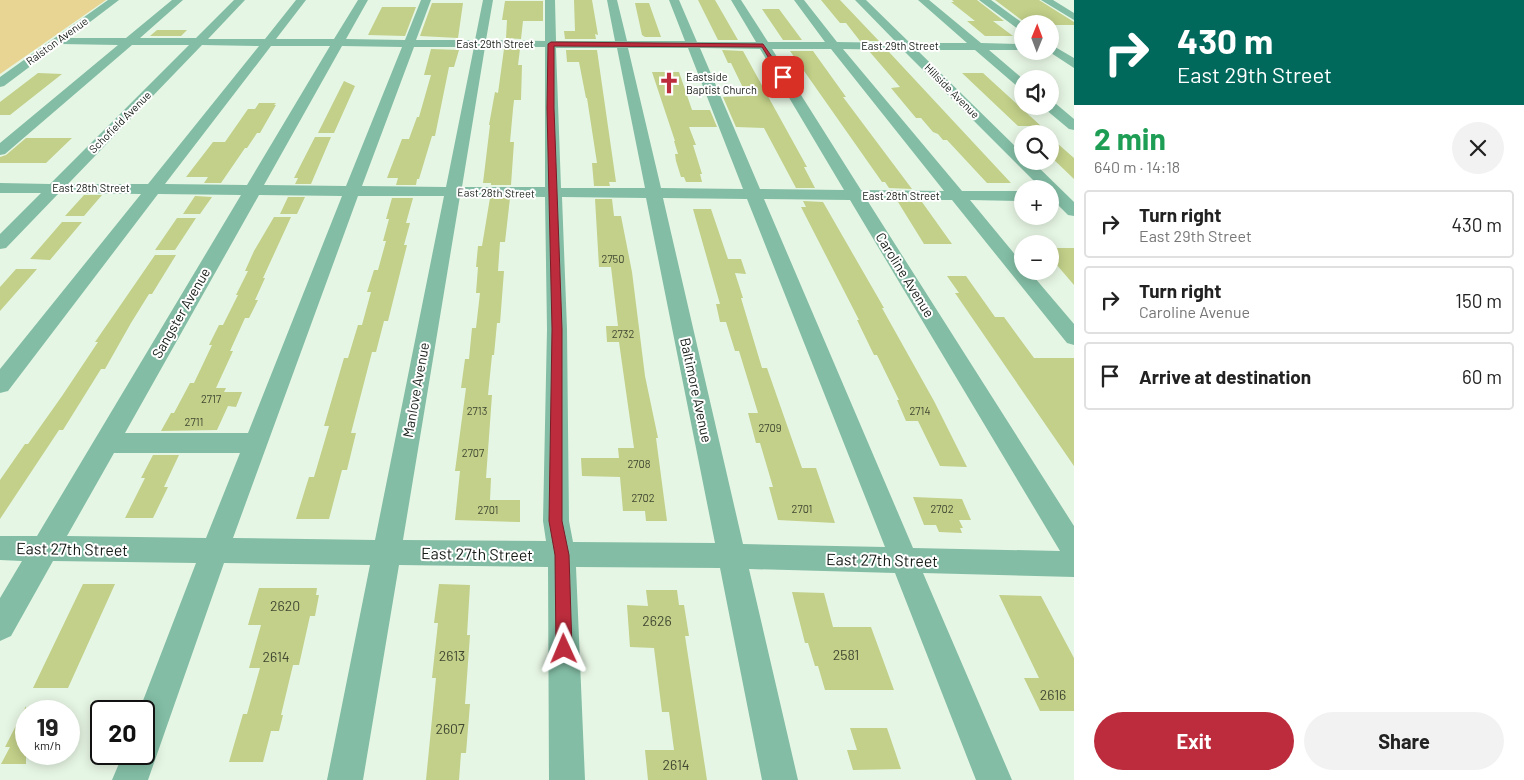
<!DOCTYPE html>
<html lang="en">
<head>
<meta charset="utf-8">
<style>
	:root { --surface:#fff; --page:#f2f2f2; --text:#222; --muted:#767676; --line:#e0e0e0; --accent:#bc2c3c }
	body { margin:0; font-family:Barlow,sans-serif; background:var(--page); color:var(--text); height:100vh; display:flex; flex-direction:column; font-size:19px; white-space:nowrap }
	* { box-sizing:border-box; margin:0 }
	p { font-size:16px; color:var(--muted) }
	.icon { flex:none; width:28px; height:28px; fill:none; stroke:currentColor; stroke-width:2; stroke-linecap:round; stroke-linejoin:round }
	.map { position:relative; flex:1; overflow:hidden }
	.panel { display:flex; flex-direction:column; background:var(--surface); width:450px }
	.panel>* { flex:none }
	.guide { background:#00695c; color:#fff; overflow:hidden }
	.needle { width:32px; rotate:1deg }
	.tools { position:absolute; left:1014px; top:15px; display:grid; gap:10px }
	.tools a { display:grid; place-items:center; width:45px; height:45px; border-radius:50%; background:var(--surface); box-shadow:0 2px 12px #0003; font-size:25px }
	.speed { position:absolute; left:15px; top:700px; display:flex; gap:10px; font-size:25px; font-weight:700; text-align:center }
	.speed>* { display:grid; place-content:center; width:65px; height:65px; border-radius:50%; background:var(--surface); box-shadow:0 2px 12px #0003; line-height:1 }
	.speed small { font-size:12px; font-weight:400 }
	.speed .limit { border:2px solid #111; border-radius:8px; background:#fff; color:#111 }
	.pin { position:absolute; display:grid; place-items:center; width:42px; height:42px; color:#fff; margin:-21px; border-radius:10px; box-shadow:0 2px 8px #0006 }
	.me { position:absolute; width:55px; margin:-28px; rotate:359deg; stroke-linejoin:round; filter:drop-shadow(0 0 4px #0008) }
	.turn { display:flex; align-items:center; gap:18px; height:105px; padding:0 20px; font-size:22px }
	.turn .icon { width:65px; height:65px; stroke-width:2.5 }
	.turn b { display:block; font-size:35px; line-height:42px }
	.round { display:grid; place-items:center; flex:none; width:52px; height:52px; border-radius:26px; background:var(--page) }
	.overview { display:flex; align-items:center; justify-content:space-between; height:85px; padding:0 20px }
	h1 { font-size:30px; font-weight:700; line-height:38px; color:#1e9e55 }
	.button { display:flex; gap:10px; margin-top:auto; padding:10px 20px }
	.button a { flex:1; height:58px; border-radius:30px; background:var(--accent); color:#fff; font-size:20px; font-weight:700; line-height:58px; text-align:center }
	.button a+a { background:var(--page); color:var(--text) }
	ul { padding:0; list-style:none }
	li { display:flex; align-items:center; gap:15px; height:68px; margin:0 10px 8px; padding:0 10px; border:2px solid var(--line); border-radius:5px }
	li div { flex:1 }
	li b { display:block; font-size:19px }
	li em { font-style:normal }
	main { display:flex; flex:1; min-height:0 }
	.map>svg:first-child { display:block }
</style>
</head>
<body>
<main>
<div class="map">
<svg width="1074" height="780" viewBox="0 0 1074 780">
	<rect width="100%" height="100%" fill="#e6f6e4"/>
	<path fill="#e8d493" d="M 0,0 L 106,0 L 0,74 Z"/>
	<path fill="#c2d089" d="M 574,0 L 592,0 L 598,35 L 595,34 L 596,39 L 565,39 L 564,31 L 575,31 Z
		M 698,0 L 715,0 L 738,40 L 718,40 Z
		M 821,0 L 840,0 L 879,41 L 860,41 L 846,23 L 840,23 Z
		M 952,0 L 977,0 L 1004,21 L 975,21 L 951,2 L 954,2 Z
		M 995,0 L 1039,0 L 1074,22 L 1074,25 L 1050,25 L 1038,21 L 1023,21 Z
		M 505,1 L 543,1 L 543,21 L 523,21 L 521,39 L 506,38 L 507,20 L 502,20 Z
		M 432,3 L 463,3 L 458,38 L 420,36 Z
		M 635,3 L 649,3 L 661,37 L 645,37 L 642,35 Z
		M 382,7 L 416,7 L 405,36 L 368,35 Z
		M 762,9 L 779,9 L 802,40 L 783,40 Z
		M 967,21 L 993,21 L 1013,36 L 985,36 Z
		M 157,30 L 187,30 L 181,36 L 150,36 Z
		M 431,49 L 459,50 L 454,67 L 449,67 L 435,136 L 432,136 L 419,179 L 417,179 L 416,185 L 396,185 L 398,178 L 387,178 L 402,139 L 409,139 L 417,117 L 419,117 L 431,75 L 424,75 Z
		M 504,49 L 520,49 L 518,65 L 522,65 L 521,100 L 514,100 L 513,109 L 510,142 L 514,142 L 511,185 L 491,185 L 491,183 L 483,183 L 490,125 L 489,125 L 495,92 L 498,93 Z
		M 566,50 L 597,50 L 616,182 L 609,182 L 610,186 L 594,186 L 592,163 L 597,163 L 587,98 L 586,98 L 579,62 L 567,62 Z
		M 722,50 L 743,51 L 807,167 L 804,167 L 815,188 L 796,188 L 764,128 L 736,127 L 723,97 L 747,96 L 731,63 L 728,63 Z
		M 790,51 L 813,51 L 846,97 L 843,97 L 912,189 L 889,188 L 885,182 L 882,182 Z
		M 869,51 L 889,52 L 1011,183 L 987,183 L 947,140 L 943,140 L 938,134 L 933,132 L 921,118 L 916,118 L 891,88 L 900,87 Z
		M 652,72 L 679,72 L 692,110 L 710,110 L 717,127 L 689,127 L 696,145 L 693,145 L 702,174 L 700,174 L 702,182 L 686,182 L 684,177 L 681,177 L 676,161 L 675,154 L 678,154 L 674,141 L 675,141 Z
		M 38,73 L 62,74 L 10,115 L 0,115 L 0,102 Z
		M 962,73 L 983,73 L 1041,126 L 1018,126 Z
		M 344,81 L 355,86 L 334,133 L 318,133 Z
		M 259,103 L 276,103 L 274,105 L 276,105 L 260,133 L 257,133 L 247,148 L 245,148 L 221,183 L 204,183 L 208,177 L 186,177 L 213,142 L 225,142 L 248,109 L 255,109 Z
		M 315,137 L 331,137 L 311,184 L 295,184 L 298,178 L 294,178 Z
		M 1050,137 L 1074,158 L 1074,179 L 1050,156 Z
		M 26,138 L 72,138 L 46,163 L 0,163 L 0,157 L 6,155 Z
		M 84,195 L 102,195 L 84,216 L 65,216 Z
		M 195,196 L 212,197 L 200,214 L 183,214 Z
		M 288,197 L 305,197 L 297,214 L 280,214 Z
		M 392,198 L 413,198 L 406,223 L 410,223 L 404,245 L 407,245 L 388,321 L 384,321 L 376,352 L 372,352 L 351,433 L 356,433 L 347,470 L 342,470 L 329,519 L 296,519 L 309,477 L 314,477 L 329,426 L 324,426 L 344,358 L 348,358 L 358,325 L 362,325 L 371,292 L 367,292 L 374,270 L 378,270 L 386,241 L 383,241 L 389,219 L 386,219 Z
		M 490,198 L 510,198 L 505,242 L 500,242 L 498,271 L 504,271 L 500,323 L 497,323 L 494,355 L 492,355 L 488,395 L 492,395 L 486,478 L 491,478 L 490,500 L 520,500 L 520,522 L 455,520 L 460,471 L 455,471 L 466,388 L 461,388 L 465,359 L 469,359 L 472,328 L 476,328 L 480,293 L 476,293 L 478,267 L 476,267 L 478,246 L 482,246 Z
		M 595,199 L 612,199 L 614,216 L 621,216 L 632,272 L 645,376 L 658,438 L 656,438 L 667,521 L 646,521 L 645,511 L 623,511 L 620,477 L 582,476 L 581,458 L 619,458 L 618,448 L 634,448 L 619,342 L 607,342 L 606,326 L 618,326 L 611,267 L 599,267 Z
		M 803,201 L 823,202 L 884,308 L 882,308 L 934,401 L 967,467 L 940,466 L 918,421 L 906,421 L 897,400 L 899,400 L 877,355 L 874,355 L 857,320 L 859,320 L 801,207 L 806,207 Z
		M 898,202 L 922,202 L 952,244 L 924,244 Z
		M 693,209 L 711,209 L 728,259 L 741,259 L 746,274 L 735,273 L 743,298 L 741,298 L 762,368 L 767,368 L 802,468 L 816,468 L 835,523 L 778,520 L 769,487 L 773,487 L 760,443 L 756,443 L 748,413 L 758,413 L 739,351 L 735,351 L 726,322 L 720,322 L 716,304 L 720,304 Z
		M 274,217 L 291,217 L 263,278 L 265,278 L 255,300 L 258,300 L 249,318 L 245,318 L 230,351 L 233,351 L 216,388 L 226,388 L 224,392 L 242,392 L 236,407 L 228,406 L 217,430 L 161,431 L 171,413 L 174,413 L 190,383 L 194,383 L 212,345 L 209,345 L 219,325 L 223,325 L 238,295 L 236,295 L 248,271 L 245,271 L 254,251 Z
		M 177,218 L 196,218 L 175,250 L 155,250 Z
		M 62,222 L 82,222 L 50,260 L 30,259 Z
		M 1050,248 L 1074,248 L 1074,285 L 1050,257 Z
		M 155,255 L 176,255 L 152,294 L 149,294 L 131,323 L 105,369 L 101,369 L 63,430 L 59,430 L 0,519 L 0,480 L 25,444 L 28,444 L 62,396 L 98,342 L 95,342 L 113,316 Z
		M 16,269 L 37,269 L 0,311 L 0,287 Z
		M 947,276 L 966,276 L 995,317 L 1004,317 L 1034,358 L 1074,358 L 1074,466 L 955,293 L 959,293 Z
		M 153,455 L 179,455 L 164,487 L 168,487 L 153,518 L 125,518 L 145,478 L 141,478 Z
		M 913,497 L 962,499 L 971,520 L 959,520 L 963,528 L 960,528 L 962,533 L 939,532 L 936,525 L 924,525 Z
		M 83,584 L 115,584 L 68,688 L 33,688 Z
		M 439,584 L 470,585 L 467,635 L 470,635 L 465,704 L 470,704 L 466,753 L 461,753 L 459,780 L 426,780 L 436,678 L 432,678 L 438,623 L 434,623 Z
		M 259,588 L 317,588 L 316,595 L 319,595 L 315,616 L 310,616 L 299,665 L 293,665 L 281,715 L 283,715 L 279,731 L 271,731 L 263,762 L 229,762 L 243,714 L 247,714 L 260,668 L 249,668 L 261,625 L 248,625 Z
		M 646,590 L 677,590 L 679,605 L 684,605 L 689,636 L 685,636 L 707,780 L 648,780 L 645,750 L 674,750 L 669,712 L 662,712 L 654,648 L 630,647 L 627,605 L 648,606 Z
		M 792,592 L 824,593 L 833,627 L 871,627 L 894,690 L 825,690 L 818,666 L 815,666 L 808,643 L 805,643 Z
		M 999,595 L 1041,596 L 1074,658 L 1074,711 L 1040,711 L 1024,678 L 1039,678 Z
		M 26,706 L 26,764 L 1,764 L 10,747 L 5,747 Z
		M 850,728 L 887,728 L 901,769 L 853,770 L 847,750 L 857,750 Z"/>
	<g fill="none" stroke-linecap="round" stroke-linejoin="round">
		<path fill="#83bda5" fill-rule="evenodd" d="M 108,0 L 119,0 L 69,38 L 126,38 L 172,0 L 183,0 L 140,38 L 196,38 L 234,0 L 245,0 L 208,39 L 265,39 L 296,0 L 306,0 L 276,39 L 334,39 L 358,0 L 368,0 L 346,39 L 405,40 L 421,0 L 431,0 L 416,40 L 475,40 L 483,0 L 493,0 L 486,40 L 545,41 L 545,0 L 555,0 L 556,41 L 615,41 L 607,0 L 617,0 L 627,41 L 685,41 L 669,0 L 679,0 L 697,42 L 756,42 L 731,0 L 741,0 L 768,42 L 825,42 L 794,0 L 804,0 L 837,42 L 897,43 L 855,0 L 866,0 L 910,43 L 967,43 L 918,0 L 929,0 L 981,43 L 1022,44 L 1022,50 L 989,50 L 1023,79 L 1022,88 L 1018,87 L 975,50 L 917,50 L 1022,153 L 1022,161 L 1032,161 L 1074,202 L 1074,216 L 1068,215 L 1050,197 L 1050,189 L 1042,189 L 903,50 L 843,49 L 962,191 L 1022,191 L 1022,201 L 970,200 L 1022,263 L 1022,271 L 1029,271 L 1074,324 L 1074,345 L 1067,343 L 952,200 L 867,200 L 1074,526 L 1074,577 L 923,573 L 1012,780 L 976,780 L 895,573 L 749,569 L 798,780 L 762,780 L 720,568 L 576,567 L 585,780 L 549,780 L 548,567 L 399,565 L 363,780 L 327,780 L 370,565 L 224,563 L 148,780 L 112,780 L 123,754 L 144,754 L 144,711 L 139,711 L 196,563 L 53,561 L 11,636 L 0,641 L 0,598 L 22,561 L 0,560 L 0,536 L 37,536 L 241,195 L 158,194 L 8,391 L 0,393 L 0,369 L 141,194 L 59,193 L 6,248 L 0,249 L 0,234 L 41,193 L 0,193 L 0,183 L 50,184 L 189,45 L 132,45 L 5,154 L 0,155 L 0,143 L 118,45 L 60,44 L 4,86 L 0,87 L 0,77 ZM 202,45 L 259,46 L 148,184 L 68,184 ZM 271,46 L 330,46 L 247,185 L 165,184 ZM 342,46 L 402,47 L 346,186 L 264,185 ZM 414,47 L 474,47 L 446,187 L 362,186 ZM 485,47 L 545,47 L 545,187 L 462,187 ZM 556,48 L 617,48 L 645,188 L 561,188 ZM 628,48 L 688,48 L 743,189 L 661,188 ZM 700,48 L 760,49 L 844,190 L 760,189 ZM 772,49 L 831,49 L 944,191 L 861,190 ZM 259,195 L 342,196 L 248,433 L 125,433 ZM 358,196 L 444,196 L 375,540 L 233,538 ZM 460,196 L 545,197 L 547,329 L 543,521 L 546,541 L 403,540 ZM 562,197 L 646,198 L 715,543 L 573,542 L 569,521 L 567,329 ZM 663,198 L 747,199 L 885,547 L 743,544 ZM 764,199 L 850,200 L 1060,551 L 913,548 ZM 114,453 L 240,453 L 206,538 L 67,536 Z
			M 979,0 L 991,0 L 1024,24 L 1022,24 L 1022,30 L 1018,29 Z
			M 1041,0 L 1053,0 L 1074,13 L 1074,20 Z
			M 1050,44 L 1074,58 L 1074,68 L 1048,51 L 1050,51 Z
			M 1050,102 L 1055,103 L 1074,119 L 1074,130 L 1069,129 L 1045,109 L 1043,106 L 1050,106 Z"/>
	</g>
	<path fill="#bc2c3c" stroke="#7a1d27" d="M 551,42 L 763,44 L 786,77 L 781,78 L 762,47 L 554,46 L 554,108 L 562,329 L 562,521 L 569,555 L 572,649 L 569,654 L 564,656 L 558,654 L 556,649 L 555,555 L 549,521 L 552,329 L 547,108 L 548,44 Z"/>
	<defs>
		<g id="church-bare" transform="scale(1.725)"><path d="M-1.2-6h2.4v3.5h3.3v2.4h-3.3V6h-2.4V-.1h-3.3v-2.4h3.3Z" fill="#bc2c3c" stroke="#fff" stroke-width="2.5" paint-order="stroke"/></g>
	</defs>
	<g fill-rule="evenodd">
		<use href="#church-bare" x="669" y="83"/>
	</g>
	<g text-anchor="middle" stroke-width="4" stroke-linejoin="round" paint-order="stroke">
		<g font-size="11" fill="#151b15" stroke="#fff">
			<text transform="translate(57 41) rotate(-36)" y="4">Ralston Avenue</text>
			<text x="495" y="48">East 29th Street</text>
			<text x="900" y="50">East 29th Street</text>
			<text transform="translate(952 91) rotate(45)" y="4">Hillside Avenue</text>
			<text transform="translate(120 122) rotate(-45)" y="4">Schofield Avenue</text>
			<text x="91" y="192">East 28th Street</text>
			<text transform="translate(496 193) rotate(1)" y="4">East 28th Street</text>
			<text x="901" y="200">East 28th Street</text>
		</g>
		<g font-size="11" fill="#151b15" stroke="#fff" text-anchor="start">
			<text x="686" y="81">Eastside<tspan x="686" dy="13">Baptist Church</tspan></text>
		</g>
		<g font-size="11" fill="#404832">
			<text x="613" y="263">2750</text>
			<text x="623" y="338">2732</text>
			<text x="211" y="403">2717</text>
			<text x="477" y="415">2713</text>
			<text x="920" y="415">2714</text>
			<text x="194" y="426">2711</text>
			<text x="770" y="432">2709</text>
			<text x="473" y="457">2707</text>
			<text x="639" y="468">2708</text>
			<text x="643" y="502">2702</text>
			<text x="802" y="513">2701</text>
			<text x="942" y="513">2702</text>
			<text x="488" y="514">2701</text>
		</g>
		<g font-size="14" fill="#151b15" stroke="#fff">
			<text transform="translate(905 275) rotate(58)" y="5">Caroline Avenue</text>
			<text transform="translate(181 313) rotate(-60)" y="5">Sangster Avenue</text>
			<text transform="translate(416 390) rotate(-80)" y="5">Manlove Avenue</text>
			<text transform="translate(696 390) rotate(78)" y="5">Baltimore Avenue</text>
		</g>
		<g font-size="14" fill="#404832">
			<text x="285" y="611">2620</text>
			<text x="657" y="626">2626</text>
			<text x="846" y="660">2581</text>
			<text x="452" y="661">2613</text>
			<text x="276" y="662">2614</text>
			<text x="1053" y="700">2616</text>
			<text x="450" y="734">2607</text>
			<text x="676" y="770">2614</text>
		</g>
		<g font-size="16" fill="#151b15" stroke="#fff">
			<text transform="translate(72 549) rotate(1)" y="6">East 27th Street</text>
			<text transform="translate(477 554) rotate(1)" y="6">East 27th Street</text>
			<text transform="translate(882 560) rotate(1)" y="6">East 27th Street</text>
		</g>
	</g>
</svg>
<div class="tools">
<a><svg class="needle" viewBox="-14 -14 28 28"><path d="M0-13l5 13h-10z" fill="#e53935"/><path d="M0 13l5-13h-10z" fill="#767676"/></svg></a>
<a><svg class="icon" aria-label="sound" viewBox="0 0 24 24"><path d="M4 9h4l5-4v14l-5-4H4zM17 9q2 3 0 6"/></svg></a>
<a><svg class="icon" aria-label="search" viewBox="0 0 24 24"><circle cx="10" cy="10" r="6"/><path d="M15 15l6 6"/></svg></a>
<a>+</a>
<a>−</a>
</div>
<div class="speed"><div>19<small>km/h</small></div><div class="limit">20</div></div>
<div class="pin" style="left:783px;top:77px;background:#d93025"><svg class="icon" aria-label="arrive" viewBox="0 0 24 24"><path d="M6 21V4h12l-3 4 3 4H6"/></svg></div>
<svg class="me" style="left:564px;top:649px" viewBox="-20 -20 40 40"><path d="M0-17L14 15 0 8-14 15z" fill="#bc2c3c" stroke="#fff" stroke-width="4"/></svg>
</div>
<section class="panel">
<div class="guide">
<div class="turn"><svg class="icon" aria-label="right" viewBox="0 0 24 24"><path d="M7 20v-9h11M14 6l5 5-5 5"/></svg><div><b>430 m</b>East 29th Street</div></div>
</div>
<div class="overview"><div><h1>2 min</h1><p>640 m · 14:18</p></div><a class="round"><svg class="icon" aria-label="close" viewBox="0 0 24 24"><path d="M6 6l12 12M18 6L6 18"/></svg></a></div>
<ul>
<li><svg class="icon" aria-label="right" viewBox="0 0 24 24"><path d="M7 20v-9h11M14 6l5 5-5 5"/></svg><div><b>Turn right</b><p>East 29th Street</p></div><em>430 m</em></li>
<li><svg class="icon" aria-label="right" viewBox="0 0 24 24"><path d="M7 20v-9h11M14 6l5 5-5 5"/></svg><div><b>Turn right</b><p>Caroline Avenue</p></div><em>150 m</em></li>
<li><svg class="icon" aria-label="arrive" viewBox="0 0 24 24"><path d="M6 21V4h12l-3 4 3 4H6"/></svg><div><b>Arrive at destination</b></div><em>60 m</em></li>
</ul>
<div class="button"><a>Exit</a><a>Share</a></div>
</section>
</main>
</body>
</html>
